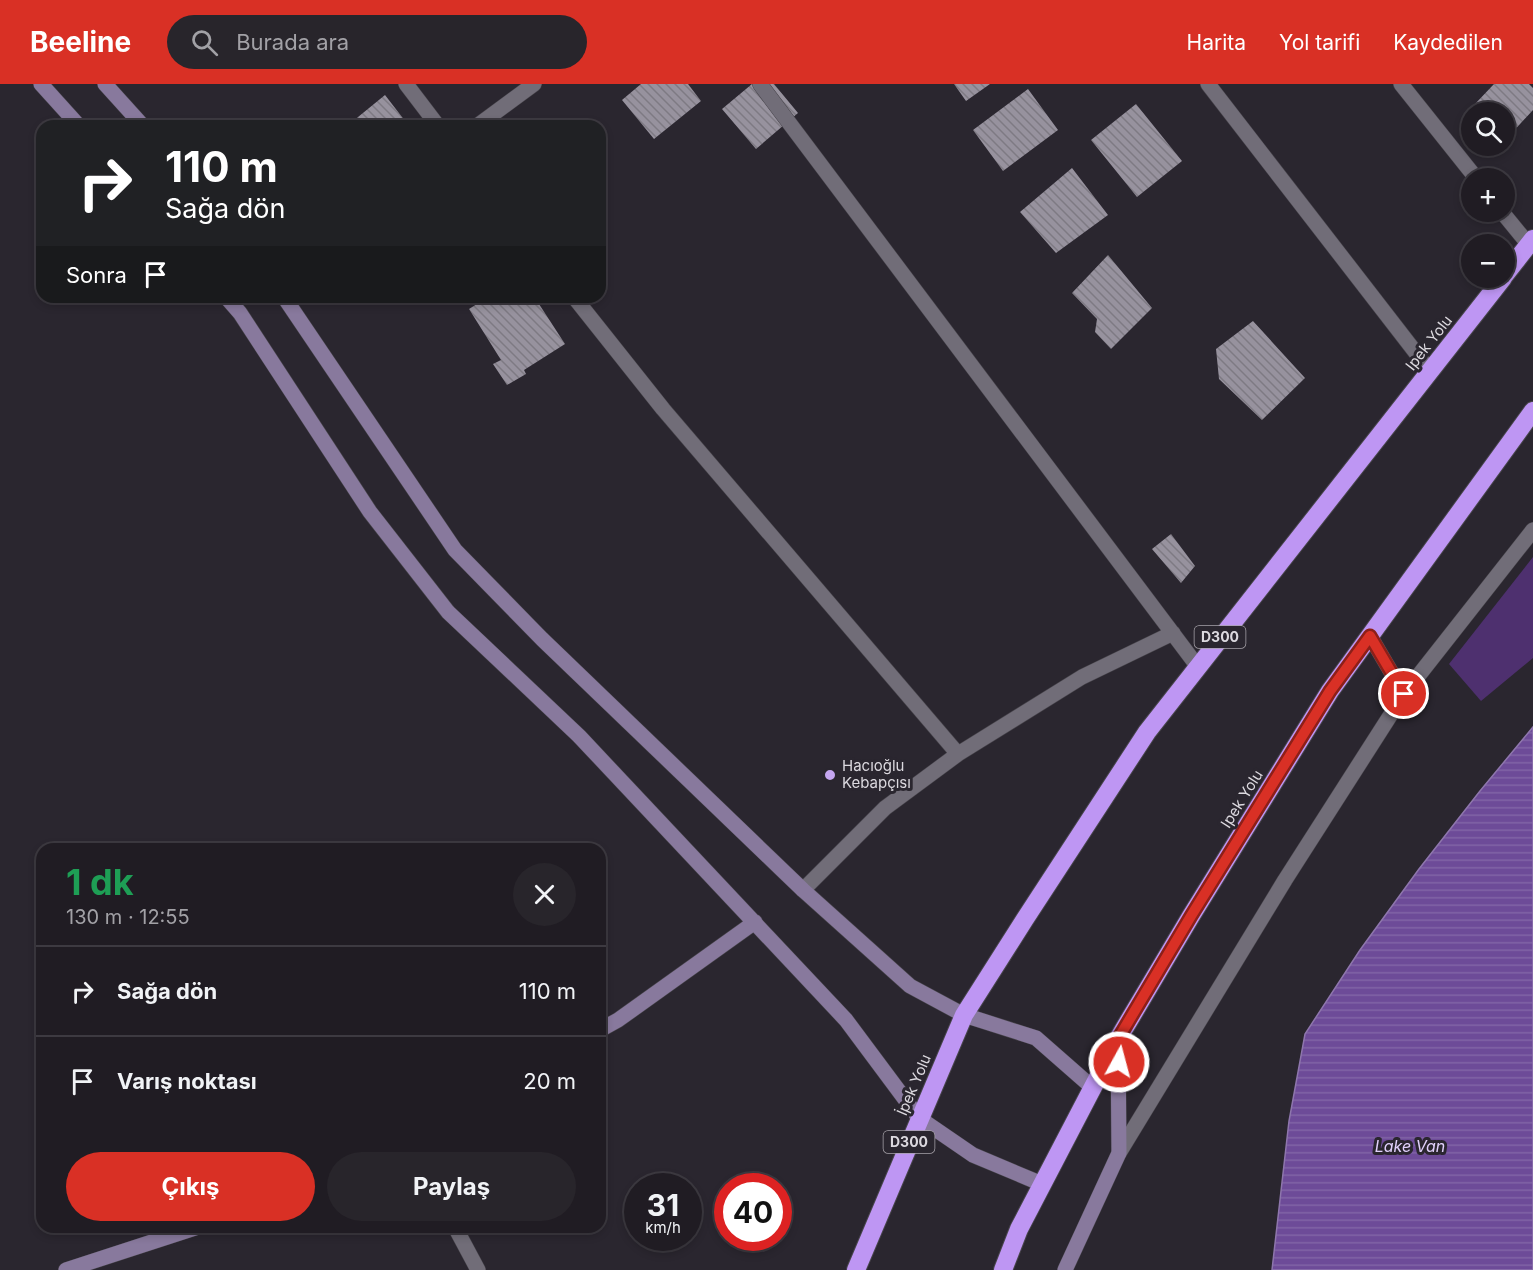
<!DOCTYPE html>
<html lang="tr">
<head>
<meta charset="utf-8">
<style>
	:root { --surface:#201c23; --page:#28252b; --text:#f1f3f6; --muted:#a2a1a6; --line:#3d3a41; --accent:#d93025 }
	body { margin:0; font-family:Inter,sans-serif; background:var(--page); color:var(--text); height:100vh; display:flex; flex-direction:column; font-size:22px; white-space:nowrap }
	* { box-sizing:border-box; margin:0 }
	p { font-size:20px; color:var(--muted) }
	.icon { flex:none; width:33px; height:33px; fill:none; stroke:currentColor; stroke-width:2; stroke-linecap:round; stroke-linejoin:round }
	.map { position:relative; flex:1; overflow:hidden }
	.drawer { position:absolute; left:36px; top:759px; width:570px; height:390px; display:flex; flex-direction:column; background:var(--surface); border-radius:18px; box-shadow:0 3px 9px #0003,0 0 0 2px var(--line) }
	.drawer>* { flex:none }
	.guide { position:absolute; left:36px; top:36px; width:570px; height:183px; border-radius:18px; box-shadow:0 3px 9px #0003,0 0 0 2px var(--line); background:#202124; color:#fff; overflow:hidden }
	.tools { position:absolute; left:1461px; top:18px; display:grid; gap:12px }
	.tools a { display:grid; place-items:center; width:54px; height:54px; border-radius:50%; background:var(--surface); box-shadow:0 3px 9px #0003,0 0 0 2px var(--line); font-size:30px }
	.speed { position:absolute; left:624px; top:1089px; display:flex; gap:12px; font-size:30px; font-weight:700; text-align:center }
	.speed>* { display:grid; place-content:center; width:78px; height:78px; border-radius:50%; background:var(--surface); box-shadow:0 3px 9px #0003,0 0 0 2px var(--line); line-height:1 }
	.speed small { font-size:15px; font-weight:400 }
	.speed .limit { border:9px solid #d22; background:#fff; color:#111 }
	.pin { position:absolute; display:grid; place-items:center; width:51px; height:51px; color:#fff; margin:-26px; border:3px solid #fff; border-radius:50%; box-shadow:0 2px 6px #0007 }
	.me { position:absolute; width:66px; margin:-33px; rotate:7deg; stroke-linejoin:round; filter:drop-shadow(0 0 4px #0008) }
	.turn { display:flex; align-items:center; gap:21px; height:126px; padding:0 30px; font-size:27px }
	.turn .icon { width:78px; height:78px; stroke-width:2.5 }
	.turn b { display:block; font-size:42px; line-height:51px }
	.then { display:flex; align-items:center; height:57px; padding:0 30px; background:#0003; gap:12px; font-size:22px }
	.round { display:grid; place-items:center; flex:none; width:63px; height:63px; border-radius:32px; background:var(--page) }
	.headline { display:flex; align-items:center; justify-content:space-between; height:102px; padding:0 30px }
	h1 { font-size:36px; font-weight:700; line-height:45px; color:#1e9e55 }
	.action { display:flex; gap:12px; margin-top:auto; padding:12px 30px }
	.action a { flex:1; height:69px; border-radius:36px; background:var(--accent); color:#fff; font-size:24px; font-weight:700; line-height:69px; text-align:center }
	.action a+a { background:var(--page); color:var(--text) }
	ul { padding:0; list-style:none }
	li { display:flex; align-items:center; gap:18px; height:90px; padding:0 30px; border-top:2px solid var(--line) }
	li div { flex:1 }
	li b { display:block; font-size:22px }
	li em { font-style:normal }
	header { display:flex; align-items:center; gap:36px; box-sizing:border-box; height:84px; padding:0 30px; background:var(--accent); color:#fff }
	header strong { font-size:28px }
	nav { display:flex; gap:33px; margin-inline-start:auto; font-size:21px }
	.search { width:420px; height:54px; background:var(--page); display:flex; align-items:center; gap:15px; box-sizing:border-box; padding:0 21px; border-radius:33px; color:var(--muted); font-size:22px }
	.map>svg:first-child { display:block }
</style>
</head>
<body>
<header>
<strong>Beeline</strong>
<div class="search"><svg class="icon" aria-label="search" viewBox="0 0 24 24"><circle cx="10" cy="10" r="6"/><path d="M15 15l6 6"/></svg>Burada ara</div>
<nav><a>Harita</a><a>Yol tarifi</a><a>Kaydedilen</a></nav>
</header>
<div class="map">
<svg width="1533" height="1186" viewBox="0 0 1533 1186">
	<defs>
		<pattern id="water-rules" width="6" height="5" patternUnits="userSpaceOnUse" patternTransform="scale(1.5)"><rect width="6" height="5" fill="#6d4b98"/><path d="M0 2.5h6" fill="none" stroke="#8164a6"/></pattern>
		<pattern id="building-back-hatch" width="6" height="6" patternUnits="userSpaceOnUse" patternTransform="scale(1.5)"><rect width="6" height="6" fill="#97929e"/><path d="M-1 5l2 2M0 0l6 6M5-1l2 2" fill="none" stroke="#7e7a83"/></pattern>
	</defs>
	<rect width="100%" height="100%" fill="#2a262f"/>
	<path fill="#4e306f" d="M 1533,473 L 1533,574 L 1481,617 L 1449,580 Z"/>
	<path fill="url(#water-rules)" stroke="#8e76ad" stroke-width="1.5" d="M 1533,643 L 1533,1186 L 1272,1186 L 1289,1037 L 1305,950 L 1360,866 L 1419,785 L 1480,707 Z"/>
	<path fill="url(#building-back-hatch)" d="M 641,0 L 688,0 L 701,17 L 654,55 L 622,16 Z
		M 752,0 L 774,0 L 798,29 L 756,65 L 722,25 Z
		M 954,0 L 990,0 L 966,17 Z
		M 1494,0 L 1529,0 L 1533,4 L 1533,26 L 1509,52 L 1504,47 L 1504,28 L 1484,28 L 1475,20 Z
		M 1028,5 L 1058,46 L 1003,87 L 973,46 Z
		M 385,11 L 409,42 L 347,42 Z
		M 1136,20 L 1182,77 L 1137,113 L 1091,56 Z
		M 1072,84 L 1108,131 L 1056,169 L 1020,128 Z
		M 1108,171 L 1152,224 L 1111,265 L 1095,248 L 1097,235 L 1072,209 Z
		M 488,213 L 542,213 L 544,216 L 539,220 L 565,260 L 524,286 L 526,290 L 507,301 L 493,280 L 501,276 L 469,225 Z
		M 1253,237 L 1305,294 L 1262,336 L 1219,295 L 1216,265 Z
		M 1171,450 L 1195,482 L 1181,499 L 1152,465 Z"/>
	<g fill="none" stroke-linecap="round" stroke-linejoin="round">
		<g stroke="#47444b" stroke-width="16">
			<path id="street" d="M 406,0 L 438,42
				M 760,0 L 1198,583
				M 1208,0 L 1430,287
				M 1401,0 L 1476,94
				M 477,42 L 534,0
				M 1502,128 L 1529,161
				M 574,213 L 663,325 L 958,670
				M 1370,552 L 1404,610
				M 803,806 L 885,724 L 958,670 L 1082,593 L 1173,549
				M 1119,1069 L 1285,796 L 1404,610 L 1533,446
				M 455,1143 L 478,1186"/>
		</g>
		<g stroke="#47444b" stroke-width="16">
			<path id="secondary" d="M 41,0 L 79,42
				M 105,0 L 143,42
				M 226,213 L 240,229 L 370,428 L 448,528 L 579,652 L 846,936 L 919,1034 L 973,1071 L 1042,1100
				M 284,213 L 455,466 L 542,555 L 803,806 L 910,902 L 964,931 L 1036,954 L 1093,1004
				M 600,946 L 618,936 L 755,838
				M 66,1186 L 198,1143
				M 1065,1186 L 1119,1069 L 1118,955"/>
		</g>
		<g stroke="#47444b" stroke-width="20">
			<path id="highway" d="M 1504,192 L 1533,155
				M 856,1186 L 964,931 L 1025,835 L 1147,648 L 1503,194
				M 1003,1186 L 1019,1145 L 1118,955 L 1191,832 L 1330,607 L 1533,327"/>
		</g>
		<use href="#street" stroke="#716d78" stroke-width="15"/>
		<use href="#secondary" stroke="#88799d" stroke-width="15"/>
		<use href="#highway" stroke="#be96f3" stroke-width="18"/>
	</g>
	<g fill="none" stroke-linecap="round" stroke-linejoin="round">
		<g stroke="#8d1f18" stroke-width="15">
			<path id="route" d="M 1119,978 L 1118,955 L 1191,832 L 1330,607 L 1370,552 L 1404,610"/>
		</g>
		<use href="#route" stroke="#d93025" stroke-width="10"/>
	</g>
	<circle fill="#c5a6f1" stroke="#2a262f" stroke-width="2" cx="830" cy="691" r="6"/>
	<g text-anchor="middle" stroke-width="6" stroke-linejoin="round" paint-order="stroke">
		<g fill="#2a262f" stroke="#a7a3aa" stroke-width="1.5">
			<rect x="1194.5" y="542" width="51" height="22" rx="4.5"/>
			<rect x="883.5" y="1047" width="51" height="22" rx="4.5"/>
		</g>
		<g font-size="14" font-weight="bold" fill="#dcd9df">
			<text x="1220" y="558">D300</text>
			<text x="909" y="1063">D300</text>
		</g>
		<g font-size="15" fill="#dcd9df" stroke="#2a262f">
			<text transform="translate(1429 259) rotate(-52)" y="5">Ipek Yolu</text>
			<text transform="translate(1242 715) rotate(-58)" y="5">Ipek Yolu</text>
			<text transform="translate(914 1001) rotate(-67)" y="5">İpek Yolu</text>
		</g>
		<g font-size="15" fill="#dcd9df" stroke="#2a262f" text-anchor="start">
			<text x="842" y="687">Hacıoğlu<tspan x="842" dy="17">Kebapçısı</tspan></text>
		</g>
		<g font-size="16" font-style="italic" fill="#e1d0fc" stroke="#2a262f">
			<text x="1410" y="1068">Lake Van</text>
		</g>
	</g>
</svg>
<div class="tools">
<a><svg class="icon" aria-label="search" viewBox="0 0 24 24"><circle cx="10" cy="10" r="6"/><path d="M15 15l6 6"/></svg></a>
<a>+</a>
<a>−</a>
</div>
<div class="speed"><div>31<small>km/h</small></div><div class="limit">40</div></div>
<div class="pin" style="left:1404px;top:610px;background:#d93025"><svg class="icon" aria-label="arrive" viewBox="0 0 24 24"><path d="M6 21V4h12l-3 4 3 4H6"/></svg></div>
<svg class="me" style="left:1119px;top:978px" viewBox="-20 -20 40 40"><circle r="17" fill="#d93025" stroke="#fff" stroke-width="3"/><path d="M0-11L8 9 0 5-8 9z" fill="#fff"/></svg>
<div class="guide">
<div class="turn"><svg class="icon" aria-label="right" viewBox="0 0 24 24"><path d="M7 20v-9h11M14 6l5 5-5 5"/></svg><div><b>110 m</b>Sağa dön</div></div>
<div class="then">Sonra<svg class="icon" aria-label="arrive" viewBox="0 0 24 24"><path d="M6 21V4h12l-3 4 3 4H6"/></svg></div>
</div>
<section class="drawer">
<div class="headline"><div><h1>1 dk</h1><p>130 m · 12:55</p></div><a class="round"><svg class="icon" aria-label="close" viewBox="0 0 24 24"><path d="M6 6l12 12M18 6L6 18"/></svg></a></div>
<ul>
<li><svg class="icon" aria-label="right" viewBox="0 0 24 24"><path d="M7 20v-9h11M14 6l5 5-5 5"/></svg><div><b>Sağa dön</b></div><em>110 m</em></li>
<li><svg class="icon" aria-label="arrive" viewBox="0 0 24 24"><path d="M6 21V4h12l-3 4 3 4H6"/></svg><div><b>Varış noktası</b></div><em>20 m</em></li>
</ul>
<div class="action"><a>Çıkış</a><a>Paylaş</a></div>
</section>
</div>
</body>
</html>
